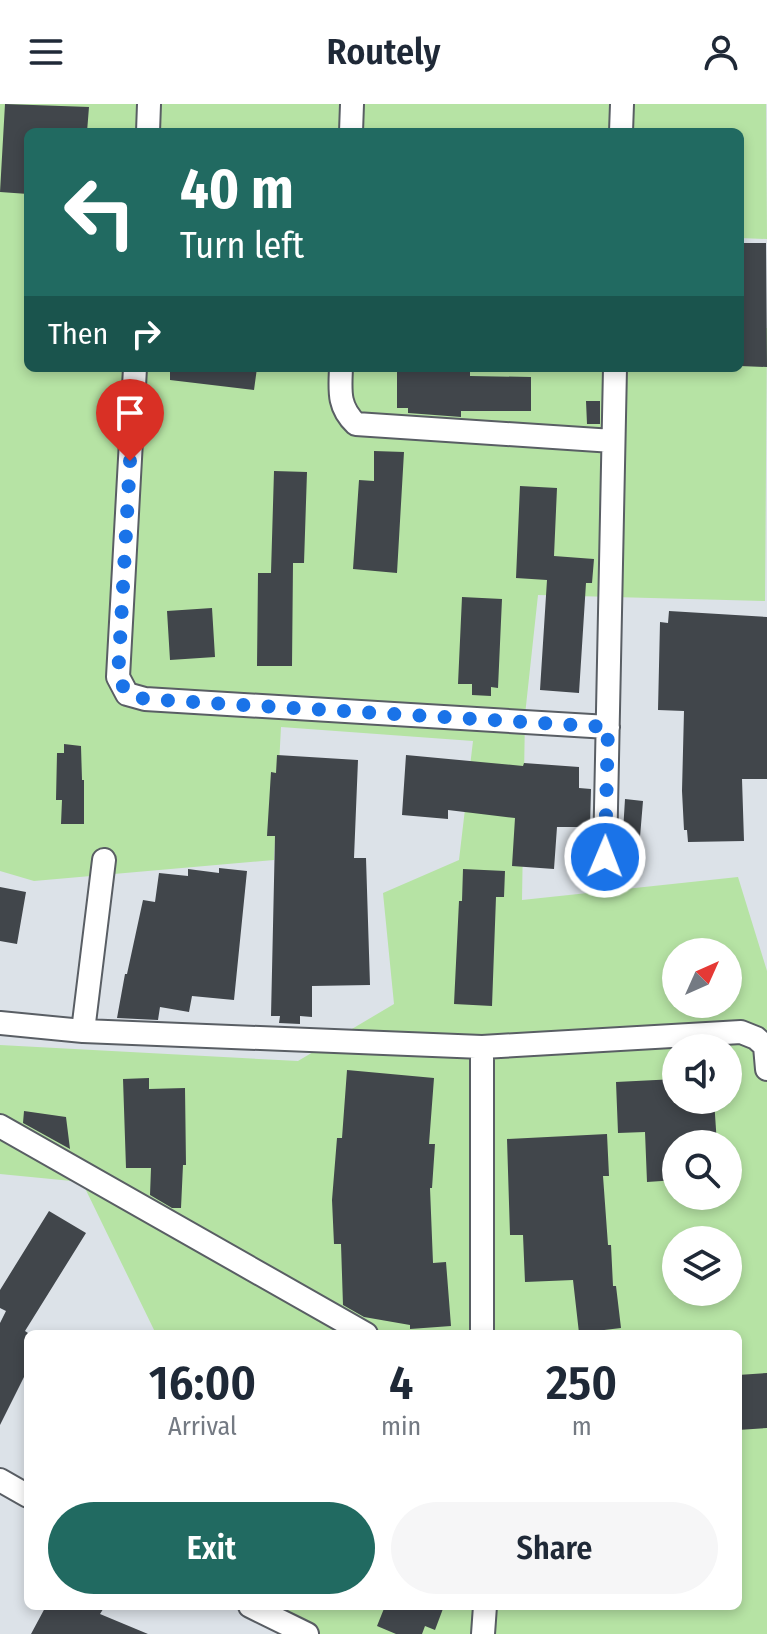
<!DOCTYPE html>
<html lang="en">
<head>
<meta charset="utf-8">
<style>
	:root { --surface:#fff; --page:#f6f6f7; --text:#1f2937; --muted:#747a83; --accent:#216a61 }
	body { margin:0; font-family:"Fira Sans Condensed",sans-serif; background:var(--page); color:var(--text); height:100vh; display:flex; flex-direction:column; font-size:30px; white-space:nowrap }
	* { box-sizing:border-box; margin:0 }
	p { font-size:26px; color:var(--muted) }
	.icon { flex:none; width:44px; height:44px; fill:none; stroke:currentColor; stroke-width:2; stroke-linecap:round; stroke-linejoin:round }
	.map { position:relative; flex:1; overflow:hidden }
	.panel { position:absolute; left:24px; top:1226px; width:718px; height:280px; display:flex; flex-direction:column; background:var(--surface); border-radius:12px; box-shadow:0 4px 12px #0003 }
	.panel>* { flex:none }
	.guide { position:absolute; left:24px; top:24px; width:720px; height:244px; border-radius:12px; box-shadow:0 4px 12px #0003; background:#216a61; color:#fff; overflow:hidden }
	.needle { width:52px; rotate:45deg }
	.fabs { position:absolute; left:662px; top:834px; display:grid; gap:16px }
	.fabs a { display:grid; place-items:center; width:80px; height:80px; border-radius:50%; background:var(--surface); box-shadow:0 4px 12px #0003; font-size:40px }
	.pin { position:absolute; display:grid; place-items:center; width:68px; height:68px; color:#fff; margin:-82px -34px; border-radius:50% 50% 50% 0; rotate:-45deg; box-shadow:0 0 8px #0007 }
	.pin .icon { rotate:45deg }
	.me { position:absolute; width:88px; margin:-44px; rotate:1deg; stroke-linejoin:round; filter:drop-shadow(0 0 6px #0008) }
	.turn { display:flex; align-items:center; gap:28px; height:168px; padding:0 24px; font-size:36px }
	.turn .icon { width:104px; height:104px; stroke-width:2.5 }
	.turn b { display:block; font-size:56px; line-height:68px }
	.then { display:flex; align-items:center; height:76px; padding:0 24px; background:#0003; gap:16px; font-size:30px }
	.eta { display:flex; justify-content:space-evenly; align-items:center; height:136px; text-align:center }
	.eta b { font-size:48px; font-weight:600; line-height:56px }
	.primary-button { display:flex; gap:16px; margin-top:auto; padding:16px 24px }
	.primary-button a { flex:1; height:92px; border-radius:48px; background:var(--accent); color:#fff; font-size:32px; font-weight:600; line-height:92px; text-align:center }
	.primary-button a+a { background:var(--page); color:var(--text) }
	header { display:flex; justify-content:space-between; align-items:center; height:104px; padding:0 24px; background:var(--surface); font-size:36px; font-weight:600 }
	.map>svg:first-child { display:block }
</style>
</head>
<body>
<header><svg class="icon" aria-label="menu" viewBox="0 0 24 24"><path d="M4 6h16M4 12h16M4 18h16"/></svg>Routely<svg class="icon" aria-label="person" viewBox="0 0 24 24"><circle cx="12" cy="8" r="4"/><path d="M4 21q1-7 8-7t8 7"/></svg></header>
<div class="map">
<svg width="767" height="1530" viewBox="0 0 767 1530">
	<rect width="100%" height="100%" fill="#dce2e8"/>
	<path fill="#b6e3a4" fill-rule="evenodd" d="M 0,0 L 766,0 L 767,135 L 740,134 L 740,28 L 28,28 L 28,264 L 740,264 L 740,225 L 767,224 L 765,497 L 538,491 L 525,611 L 522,796 L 738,773 L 767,867 L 767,1530 L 289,1530 L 244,1502 L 738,1502 L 738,1230 L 156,1230 L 82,1078 L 0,1070 L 0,941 L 298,957 L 394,900 L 383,789 L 459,756 L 473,637 L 281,623 L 274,756 L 34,777 L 0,767 ZM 676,848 L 728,848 L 728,900 L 676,900 ZM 676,944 L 728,944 L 728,996 L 676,996 ZM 676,1040 L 728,1040 L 728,1092 L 676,1092 ZM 676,1136 L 728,1136 L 728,1188 L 676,1188 Z"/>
	<path fill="#41464b" d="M 5,0 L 89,3 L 87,28 L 28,28 L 28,90 L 0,88 Z
		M 740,139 L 766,139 L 767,263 L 740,262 Z
		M 170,264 L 257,264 L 254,286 L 170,276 Z
		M 397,264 L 470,264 L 470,272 L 531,273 L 531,307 L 461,307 L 461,313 L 408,309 L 408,304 L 397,304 Z
		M 586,297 L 600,297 L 600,320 L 587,320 Z
		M 374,347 L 404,348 L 397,469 L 353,465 L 359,376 L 374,377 Z
		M 274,367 L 307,368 L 304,459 L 293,459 L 292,562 L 257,562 L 258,469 L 271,469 Z
		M 520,382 L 557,384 L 554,452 L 594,455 L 592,479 L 586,479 L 579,589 L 540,586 L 547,476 L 516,474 Z
		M 462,493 L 502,495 L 498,584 L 491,583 L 491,592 L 472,591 L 472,580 L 458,580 Z
		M 212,504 L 215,553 L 170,556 L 167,507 Z
		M 669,507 L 767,513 L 767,675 L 742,675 L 744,737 L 688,738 L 687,726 L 684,726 L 682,687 L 684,607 L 658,606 L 660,518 L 668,519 Z
		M 64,640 L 81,642 L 82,676 L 84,676 L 84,720 L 61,720 L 62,696 L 56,696 L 57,649 L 64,649 Z
		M 277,651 L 358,656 L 354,754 L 366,754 L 370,881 L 312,882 L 312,913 L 300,912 L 300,920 L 279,919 L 280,912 L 271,912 L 275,732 L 267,732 L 271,668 L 276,669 Z
		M 406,651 L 523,662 L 524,659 L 579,663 L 579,684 L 591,685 L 590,723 L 557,723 L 554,765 L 512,762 L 515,714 L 448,706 L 448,715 L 402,711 Z
		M 625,695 L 643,697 L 639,745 L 622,744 Z
		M 219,764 L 247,767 L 234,896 L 192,892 L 189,908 L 160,903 L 158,916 L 117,914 L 125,870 L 127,870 L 143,796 L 155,798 L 159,769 L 188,772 L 188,765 L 219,769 Z
		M 463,765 L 505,767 L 504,793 L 496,793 L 492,902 L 454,900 L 459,797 L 462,797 Z
		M 0,783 L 26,788 L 17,840 L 0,837 Z
		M 347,966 L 434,974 L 429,1040 L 435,1040 L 432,1084 L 430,1084 L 433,1159 L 446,1158 L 451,1222 L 410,1225 L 410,1221 L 364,1213 L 343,1201 L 341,1140 L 334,1140 L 332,1096 L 337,1034 L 342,1034 Z
		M 149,974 L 149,985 L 185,984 L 186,1061 L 183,1061 L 181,1104 L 172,1104 L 150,1091 L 151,1064 L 126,1064 L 123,975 Z
		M 676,975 L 676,996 L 714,996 L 717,1040 L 676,1040 L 676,1076 L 647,1078 L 645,1028 L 618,1029 L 616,978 Z
		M 24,1007 L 66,1013 L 70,1045 L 23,1019 Z
		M 607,1030 L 609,1072 L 603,1072 L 608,1141 L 611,1141 L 613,1182 L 616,1182 L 621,1224 L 579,1229 L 573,1176 L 525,1178 L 523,1131 L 510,1131 L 507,1035 Z
		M 49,1107 L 86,1129 L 25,1227 L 28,1229 L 28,1265 L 0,1321 L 0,1219 L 6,1207 L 0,1204 L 0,1186 Z
		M 767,1269 L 767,1324 L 738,1326 L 738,1271 Z
		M 46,1502 L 105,1502 L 100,1510 L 148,1530 L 31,1530 Z
		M 385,1502 L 444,1502 L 435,1526 L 425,1522 L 422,1530 L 396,1530 L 377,1522 Z"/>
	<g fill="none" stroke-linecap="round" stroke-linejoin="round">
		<g stroke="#595e64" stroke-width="26">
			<path id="minor" d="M 148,28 L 149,0
				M 351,28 L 352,0
				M 621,28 L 622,0
				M 135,264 L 118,573 L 127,590 L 145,595 L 608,623
				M 341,264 C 340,287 338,303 356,320 L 613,337
				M 605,753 L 615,264
				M 0,919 L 83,927 L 482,943 L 741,928 L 756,934 L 765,942 L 767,965
				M 83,927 L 104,756
				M 482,943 L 482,1230
				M 0,1022 L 366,1230
				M 0,1376 L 28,1392
				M 250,1502 L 307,1530
				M 483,1530 L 485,1502"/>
		</g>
		<use href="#minor" stroke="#fff" stroke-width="22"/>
	</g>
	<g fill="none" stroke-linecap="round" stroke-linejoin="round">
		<path stroke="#1a73e8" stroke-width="14" stroke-dasharray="0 25.2" d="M 130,357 L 118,573 L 127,590 L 145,595 L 608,623 L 605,753"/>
	</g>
</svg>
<div class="fabs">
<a><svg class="needle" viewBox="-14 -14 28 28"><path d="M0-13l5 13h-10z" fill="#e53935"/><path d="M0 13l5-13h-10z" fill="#747a83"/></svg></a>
<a><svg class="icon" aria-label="sound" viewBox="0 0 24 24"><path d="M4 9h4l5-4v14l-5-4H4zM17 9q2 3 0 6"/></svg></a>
<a><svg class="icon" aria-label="search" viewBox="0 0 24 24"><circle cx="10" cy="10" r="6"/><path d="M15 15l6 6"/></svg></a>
<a><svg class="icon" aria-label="layers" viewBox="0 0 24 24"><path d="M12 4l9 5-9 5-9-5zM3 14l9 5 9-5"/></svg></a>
</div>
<div class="pin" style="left:130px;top:357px;background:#d93025"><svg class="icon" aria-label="arrive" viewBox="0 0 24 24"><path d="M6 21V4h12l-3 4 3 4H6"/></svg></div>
<svg class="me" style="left:605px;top:753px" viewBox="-20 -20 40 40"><circle r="17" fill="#1a73e8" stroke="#fff" stroke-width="3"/><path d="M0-11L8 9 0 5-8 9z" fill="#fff"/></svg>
<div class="guide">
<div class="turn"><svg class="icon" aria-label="left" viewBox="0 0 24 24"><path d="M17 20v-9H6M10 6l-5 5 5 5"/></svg><div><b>40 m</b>Turn left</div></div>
<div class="then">Then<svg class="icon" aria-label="right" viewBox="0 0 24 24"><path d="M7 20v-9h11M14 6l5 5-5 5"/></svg></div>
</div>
<section class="panel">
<div class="eta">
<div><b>16:00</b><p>Arrival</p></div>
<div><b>4</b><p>min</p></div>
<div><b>250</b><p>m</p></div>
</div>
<div class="primary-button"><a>Exit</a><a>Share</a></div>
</section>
</div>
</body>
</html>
